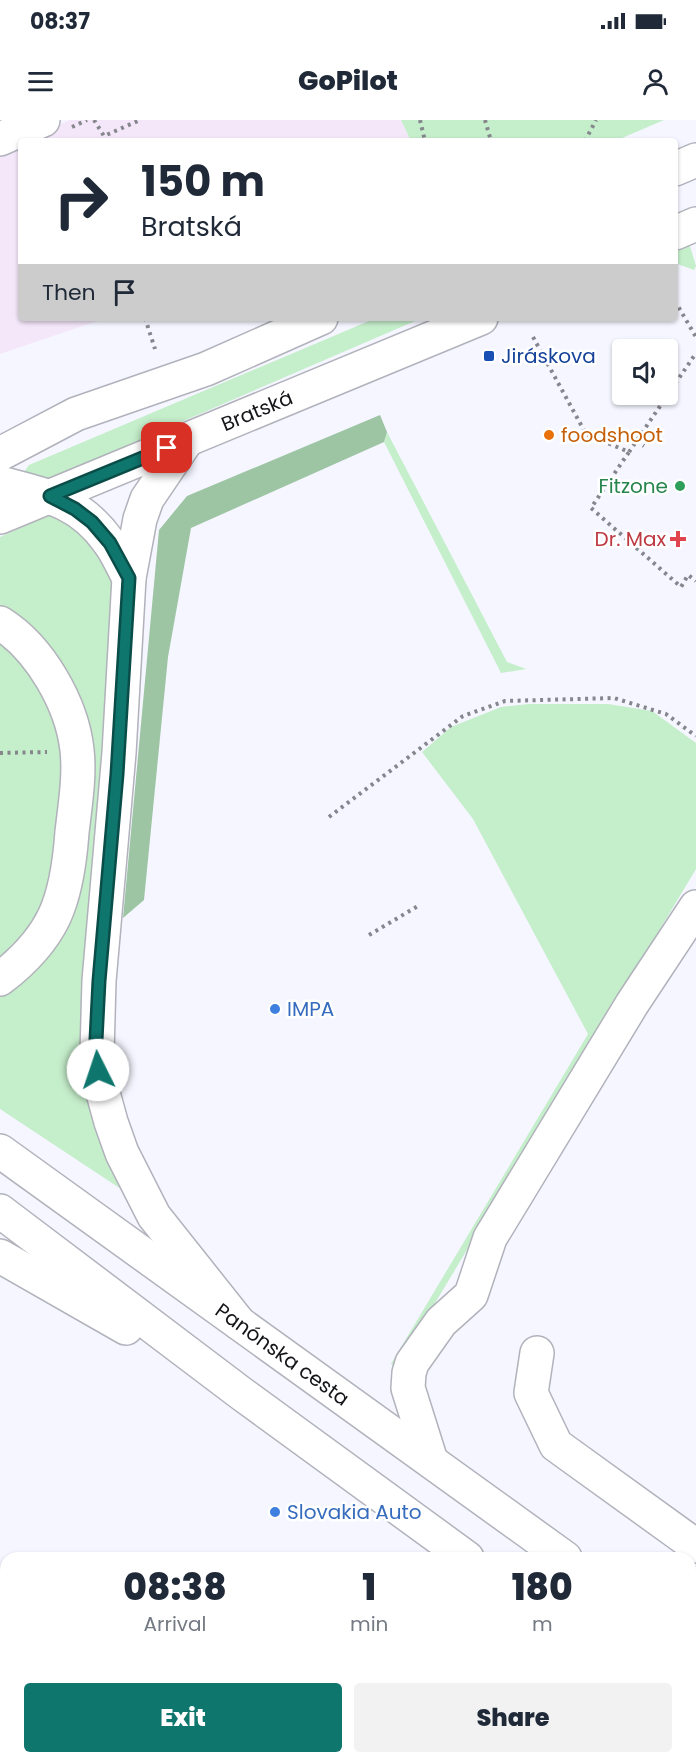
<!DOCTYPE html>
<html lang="en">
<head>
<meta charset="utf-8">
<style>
	:root { --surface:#fff; --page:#f2f2f3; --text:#1f2937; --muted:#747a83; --accent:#0f766e }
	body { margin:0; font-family:Poppins,sans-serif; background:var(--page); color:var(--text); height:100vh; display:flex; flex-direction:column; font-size:22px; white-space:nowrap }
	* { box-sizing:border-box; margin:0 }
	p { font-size:20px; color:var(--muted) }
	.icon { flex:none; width:33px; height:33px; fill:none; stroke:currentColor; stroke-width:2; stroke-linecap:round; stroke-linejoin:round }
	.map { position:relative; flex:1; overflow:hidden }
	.side { position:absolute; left:0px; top:1432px; width:696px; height:212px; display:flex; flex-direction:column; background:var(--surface); border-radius:18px 18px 0 0; box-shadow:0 2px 4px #0004 }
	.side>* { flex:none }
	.top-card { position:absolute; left:18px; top:18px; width:660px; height:183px; border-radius:6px; box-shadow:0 2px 4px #0004; background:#fff; color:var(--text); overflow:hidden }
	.fabs { position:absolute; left:612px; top:219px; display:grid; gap:12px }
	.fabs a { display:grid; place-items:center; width:66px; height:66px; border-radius:6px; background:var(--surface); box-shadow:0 2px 4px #0004; font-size:30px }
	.pin { position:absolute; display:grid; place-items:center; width:51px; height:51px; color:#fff; margin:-26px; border-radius:12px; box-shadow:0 3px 9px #0006 }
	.me { position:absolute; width:66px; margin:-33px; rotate:356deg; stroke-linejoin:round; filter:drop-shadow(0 0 4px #0008) }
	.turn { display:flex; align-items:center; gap:21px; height:126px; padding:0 24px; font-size:27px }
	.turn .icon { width:78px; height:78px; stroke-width:2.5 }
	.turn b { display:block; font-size:42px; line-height:51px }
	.then { display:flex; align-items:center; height:57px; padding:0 24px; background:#0003; gap:12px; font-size:22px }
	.eta { display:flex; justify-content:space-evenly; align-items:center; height:102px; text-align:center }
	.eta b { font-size:36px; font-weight:800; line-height:42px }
	.button { display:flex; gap:12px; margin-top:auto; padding:12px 24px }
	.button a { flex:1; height:69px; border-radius:6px; background:var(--accent); color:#fff; font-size:24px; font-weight:800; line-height:69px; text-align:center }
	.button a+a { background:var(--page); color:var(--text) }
	.status { display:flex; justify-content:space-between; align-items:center; height:42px; padding:0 30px; background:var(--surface); direction:ltr }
	.status svg { height:16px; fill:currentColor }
	header { display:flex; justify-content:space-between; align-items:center; height:78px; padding:0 24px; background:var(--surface); font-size:27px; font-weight:800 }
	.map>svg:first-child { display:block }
</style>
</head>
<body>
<div class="status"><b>08:37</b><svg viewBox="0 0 49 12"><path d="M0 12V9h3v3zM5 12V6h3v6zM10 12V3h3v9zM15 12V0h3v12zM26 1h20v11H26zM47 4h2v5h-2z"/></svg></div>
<header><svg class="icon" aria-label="menu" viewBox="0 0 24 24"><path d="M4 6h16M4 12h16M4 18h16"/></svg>GoPilot<svg class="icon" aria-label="person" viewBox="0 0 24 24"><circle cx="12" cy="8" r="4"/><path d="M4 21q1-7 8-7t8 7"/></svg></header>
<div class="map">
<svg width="696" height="1643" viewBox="0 0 696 1643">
	<rect width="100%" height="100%" fill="#f5f6ff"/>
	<path fill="#f4e7fa" d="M 70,0 L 401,0 L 411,21 L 23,21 Z
		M 21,22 L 21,198 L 106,198 L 0,234 L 0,31 Z
		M 0,1531 L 6,1542 L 6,1638 L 55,1638 L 58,1643 L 0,1643 Z"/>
	<path fill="#c5eecb" d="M 401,0 L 664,0 L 615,21 L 411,21 Z
		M 689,123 L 696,146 L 694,150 L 675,143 L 675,127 Z
		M 376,198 L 422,198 L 49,359 L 27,355 L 24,352 L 29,345 Z
		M 387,312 L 507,542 L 526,549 L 501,553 L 384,322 Z
		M 51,394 L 86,417 L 117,470 L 86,813 L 83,953 L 124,1071 L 0,989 L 0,417 Z
		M 529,584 L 608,584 L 652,591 L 696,623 L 696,749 L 396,1248 L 391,1244 L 588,914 L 473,699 L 422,632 L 451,607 L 501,587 Z"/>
	<path fill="#9dc5a3" d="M 380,295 L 387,312 L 384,322 L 191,408 L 168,537 L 144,780 L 123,798 L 159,410 L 187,376 Z"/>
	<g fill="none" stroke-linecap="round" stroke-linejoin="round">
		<g stroke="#b1b2bb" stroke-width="36">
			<path id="minor" d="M 0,19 L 43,0
				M 537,1233 L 531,1273 L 556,1325 L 696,1426
				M 431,1341 L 408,1268 L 409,1253 L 412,1243 L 441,1202 L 471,1175 L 490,1118 L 632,884 L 696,787"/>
		</g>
		<g stroke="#b1b2bb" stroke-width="36">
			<g id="major">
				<path d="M 675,49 L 696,40"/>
				<path d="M 675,113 L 696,104"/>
				<path d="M 187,320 L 147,379 L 140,399 L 129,458 L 119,633 L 99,861 L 97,933 L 100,962 L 111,1002 L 122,1033 L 154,1096 L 239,1203"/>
				<path d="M 0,334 L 76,294 L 206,249 L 321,198"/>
				<path d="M 0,363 C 45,375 80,381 108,421 C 117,432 122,446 129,458"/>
				<path id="s1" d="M 0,397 L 481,198"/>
				<path d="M 0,503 C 40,528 72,584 77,630 C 80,656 75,686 72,712 C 70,740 66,772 54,797 C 42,822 21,843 0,859"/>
				<path id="s2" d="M 0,1031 L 565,1438"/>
				<path d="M 0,1091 L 242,1274 L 467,1438"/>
				<path d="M 0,1136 L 126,1208"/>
				<path d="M 690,1529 L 696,1534"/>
				<path d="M 690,1602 L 696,1606"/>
			</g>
		</g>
		<path stroke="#86878d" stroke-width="4" stroke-dasharray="3 4.5" stroke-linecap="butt" d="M 94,0 L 104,16 L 140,0
			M 420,0 L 425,21
			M 485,0 L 491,21
			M 72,7 L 87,0
			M 585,21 L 596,0
			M 675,181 L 696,217
			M 145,198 L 155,229
			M 533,217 L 586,314 L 629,332 L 591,388 L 681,467 L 688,455 L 696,461
			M 637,321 L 644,326
			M 629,332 L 696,233
			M 0,633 L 47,632
			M 329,697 L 463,596 L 505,581 L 614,578 L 666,594 L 696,616
			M 369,815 L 418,786"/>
		<use href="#minor" stroke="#fff" stroke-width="33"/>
		<use href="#major" stroke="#fff" stroke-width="33"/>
	</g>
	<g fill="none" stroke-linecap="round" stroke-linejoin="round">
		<g stroke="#0a4d48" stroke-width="15">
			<path id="route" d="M 98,950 L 96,920 L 99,861 L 117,654 L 129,458 L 110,423 L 92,402 L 75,389 L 50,376 L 167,328"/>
		</g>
		<use href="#route" stroke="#0f766e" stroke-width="10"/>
	</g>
	<rect fill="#1a4fb4" stroke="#fff" stroke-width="2" x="483" y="230" width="12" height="12" rx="3"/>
	<circle fill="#e8710a" stroke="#fff" stroke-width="2" cx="549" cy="315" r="6"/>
	<circle fill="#2e9e5b" stroke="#fff" stroke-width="2" cx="680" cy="366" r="6"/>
	<path fill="#e0444e" stroke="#fff" stroke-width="2" d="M675 410h6v6h6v6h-6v6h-6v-6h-6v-6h6z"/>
	<g fill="#3f7fe0" stroke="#fff" stroke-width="2">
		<circle cx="275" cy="889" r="6"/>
		<circle cx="275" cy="1392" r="6"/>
	</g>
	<g text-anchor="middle" stroke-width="5" stroke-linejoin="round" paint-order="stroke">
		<g font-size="20" fill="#164399" stroke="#fff" text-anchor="start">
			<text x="501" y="243">Jiráskova</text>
		</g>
		<g font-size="20" fill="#141518" stroke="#fff">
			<text dy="7" stroke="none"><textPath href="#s1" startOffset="278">Bratská</textPath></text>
			<text dy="7" stroke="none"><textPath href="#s2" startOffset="348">Panónska cesta</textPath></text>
		</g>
		<g font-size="20" fill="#c56008" stroke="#fff" text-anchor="start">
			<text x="561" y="322">foodshoot</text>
		</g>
		<g font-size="20" fill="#27864d" stroke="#fff" text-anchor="end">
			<text x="668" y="373">Fitzone</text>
		</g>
		<g font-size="20" fill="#be3a42" stroke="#fff" text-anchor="end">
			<text x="666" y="426">Dr. Max</text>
		</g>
		<g font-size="20" fill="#366cbe" stroke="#fff" text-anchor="start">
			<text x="287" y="896">IMPA</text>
			<text x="287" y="1399">Slovakia Auto</text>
		</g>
	</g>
</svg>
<div class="fabs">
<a><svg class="icon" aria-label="sound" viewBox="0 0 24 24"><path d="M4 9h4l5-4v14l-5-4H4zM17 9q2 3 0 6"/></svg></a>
</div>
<div class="pin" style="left:167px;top:328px;background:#d93025"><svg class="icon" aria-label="arrive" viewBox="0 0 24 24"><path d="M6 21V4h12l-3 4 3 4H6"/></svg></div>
<svg class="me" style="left:98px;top:950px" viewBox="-20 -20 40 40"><circle r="19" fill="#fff"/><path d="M0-13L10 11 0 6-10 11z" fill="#0f766e"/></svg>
<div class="top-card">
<div class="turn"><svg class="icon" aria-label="right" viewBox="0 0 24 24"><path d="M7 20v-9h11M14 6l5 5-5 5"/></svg><div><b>150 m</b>Bratská</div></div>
<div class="then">Then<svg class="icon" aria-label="arrive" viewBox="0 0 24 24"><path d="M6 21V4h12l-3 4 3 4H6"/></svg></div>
</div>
<section class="side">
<div class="eta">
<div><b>08:38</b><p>Arrival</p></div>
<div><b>1</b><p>min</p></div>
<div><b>180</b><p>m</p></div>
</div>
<div class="button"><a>Exit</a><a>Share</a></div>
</section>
</div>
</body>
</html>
